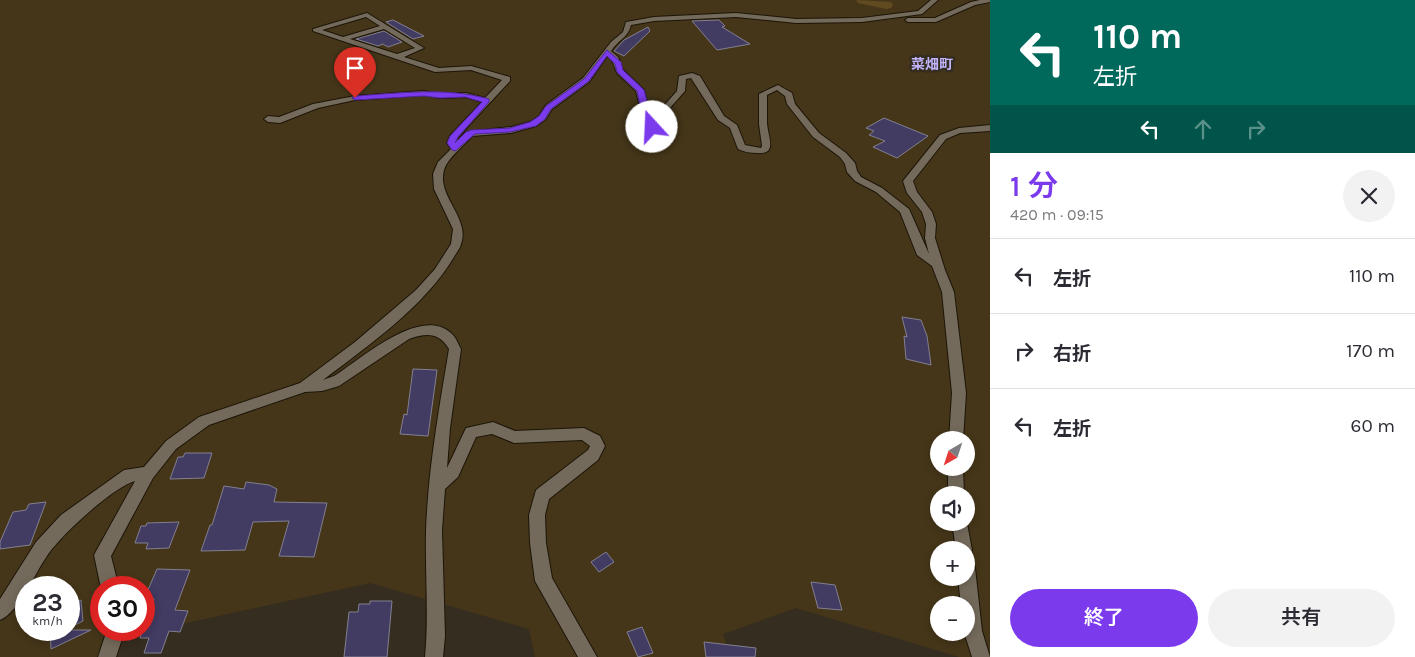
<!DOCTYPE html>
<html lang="ja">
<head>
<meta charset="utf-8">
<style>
	:root { --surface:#fff; --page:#f2f2f3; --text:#2b2b33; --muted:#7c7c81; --line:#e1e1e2; --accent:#7c3aed }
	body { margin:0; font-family:Karla,"Noto Sans JP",sans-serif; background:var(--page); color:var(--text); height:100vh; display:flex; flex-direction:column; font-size:19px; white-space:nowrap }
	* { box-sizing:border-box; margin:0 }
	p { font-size:16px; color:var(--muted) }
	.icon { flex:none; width:28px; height:28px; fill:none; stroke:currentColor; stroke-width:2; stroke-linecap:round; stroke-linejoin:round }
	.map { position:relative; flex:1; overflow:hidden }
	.sheet { display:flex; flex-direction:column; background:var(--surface); width:425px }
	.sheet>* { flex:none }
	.hud { background:#00695c; color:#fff; overflow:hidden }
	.needle { width:32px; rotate:219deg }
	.fabs { position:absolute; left:930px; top:431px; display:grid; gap:10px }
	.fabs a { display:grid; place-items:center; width:45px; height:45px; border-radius:50%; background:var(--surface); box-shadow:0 2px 8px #0003; font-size:25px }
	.speed { position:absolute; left:15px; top:576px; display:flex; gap:10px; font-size:25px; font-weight:700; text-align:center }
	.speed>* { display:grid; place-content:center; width:65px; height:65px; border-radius:50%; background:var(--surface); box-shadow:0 2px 8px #0003; line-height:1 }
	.speed small { font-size:12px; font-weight:400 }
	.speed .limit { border:8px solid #d22; background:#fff; color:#111 }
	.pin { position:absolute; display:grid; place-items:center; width:42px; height:42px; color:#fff; margin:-51px -21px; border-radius:50% 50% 50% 0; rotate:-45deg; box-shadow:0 0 5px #0007 }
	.pin .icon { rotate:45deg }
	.me { position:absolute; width:55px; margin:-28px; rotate:340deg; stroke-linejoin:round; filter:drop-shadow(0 0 4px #0008) }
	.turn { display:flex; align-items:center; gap:18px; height:105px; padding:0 20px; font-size:22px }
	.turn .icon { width:65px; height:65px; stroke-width:2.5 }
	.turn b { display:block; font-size:35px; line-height:42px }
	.lanes { display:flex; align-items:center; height:48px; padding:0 20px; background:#0003; justify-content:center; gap:25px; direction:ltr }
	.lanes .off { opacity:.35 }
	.round { display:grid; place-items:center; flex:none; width:52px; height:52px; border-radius:26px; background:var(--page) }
	.summary { display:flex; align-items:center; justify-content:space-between; height:85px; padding:0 20px }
	h1 { font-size:30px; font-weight:600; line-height:38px; color:var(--accent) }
	.action { display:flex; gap:10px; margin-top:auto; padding:10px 20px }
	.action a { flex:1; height:58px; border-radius:30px; background:var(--accent); color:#fff; font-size:20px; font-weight:600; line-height:58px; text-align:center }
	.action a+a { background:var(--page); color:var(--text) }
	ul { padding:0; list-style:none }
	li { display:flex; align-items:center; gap:15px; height:75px; padding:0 20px; border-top:1px solid var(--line) }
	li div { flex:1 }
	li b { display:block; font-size:19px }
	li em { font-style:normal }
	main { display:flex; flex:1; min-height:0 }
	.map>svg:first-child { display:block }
</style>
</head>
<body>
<main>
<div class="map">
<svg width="990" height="657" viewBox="0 0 990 657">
	<rect width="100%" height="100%" fill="#352d1f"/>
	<path fill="#453619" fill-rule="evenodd" d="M 0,0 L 990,0 L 990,657 L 959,657 L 796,608 L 723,634 L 731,657 L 535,657 L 529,629 L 370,583 L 127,636 L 102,657 L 0,657 ZM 939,440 L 966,440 L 966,468 L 939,468 ZM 939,495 L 966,495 L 966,522 L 939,522 ZM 939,550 L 966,550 L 966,578 L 939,578 ZM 26,588 L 69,588 L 69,630 L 26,630 ZM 101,588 L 144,588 L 144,630 L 101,630 ZM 939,605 L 966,605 L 966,632 L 939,632 Z"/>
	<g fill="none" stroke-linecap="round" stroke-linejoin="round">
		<path fill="#614a20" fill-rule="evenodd" d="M 856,0 L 891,2 L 893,5 L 891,8 L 886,9 L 858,3 Z"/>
	</g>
	<path fill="#423b62" stroke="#828091" d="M 393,20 L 424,36 L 413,39 L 386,22 Z
		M 719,20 L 725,26 L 722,27 L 750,44 L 717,50 L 692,21 Z
		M 648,27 L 650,31 L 624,56 L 614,51 L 624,40 Z
		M 384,31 L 402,42 L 388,47 L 383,44 L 378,46 L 356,39 Z
		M 884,118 L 928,136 L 897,158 L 873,147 L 885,141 L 869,135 L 874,131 L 866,128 Z
		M 902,317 L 921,320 L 927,336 L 931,365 L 906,359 L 904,336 L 907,337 Z
		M 413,369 L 437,370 L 428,436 L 400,434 L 404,414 L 407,415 Z
		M 185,453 L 212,453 L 204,478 L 170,479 L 178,457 L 183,457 Z
		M 246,482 L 269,485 L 277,489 L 274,502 L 327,503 L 314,557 L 279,556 L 289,521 L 253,522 L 245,550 L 201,551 L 210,525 L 212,525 L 224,486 L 244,489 Z
		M 46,502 L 30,545 L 0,549 L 0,542 L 13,512 L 26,510 L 29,504 Z
		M 179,522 L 169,548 L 146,549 L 148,543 L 135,543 L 141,526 L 146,526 L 147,523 Z
		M 606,552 L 614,562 L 599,572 L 591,562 Z
		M 157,569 L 190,570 L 175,610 L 188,611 L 180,632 L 169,631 L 161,653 L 144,653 L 149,638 L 140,638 L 154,599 L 144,599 Z
		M 811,582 L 835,585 L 842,610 L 818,608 Z
		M 81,600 L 83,621 L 69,628 L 69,605 Z
		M 370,601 L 392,601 L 387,657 L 344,657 L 349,612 L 358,612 L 359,604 L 370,604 Z
		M 642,627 L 653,653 L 638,657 L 627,632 Z
		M 50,630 L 91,630 L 51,649 Z
		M 704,642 L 756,648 L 755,657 L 706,657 Z"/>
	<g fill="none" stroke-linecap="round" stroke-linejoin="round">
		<g stroke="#1c1508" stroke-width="2">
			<path id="minor" d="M 931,0 L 938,0 L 922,14 L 862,22 L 796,23 L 736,17 L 654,21 L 631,25 C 628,38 618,40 611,51 L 618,57 L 623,70 L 644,90 L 652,123 L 656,125 L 659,122 L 661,109 L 677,91 L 679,76 L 692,73 L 700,76 L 724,116 L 737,125 L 745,145 L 761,148 L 762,146 L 759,124 L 759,94 L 778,85 L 792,93 L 795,104 L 819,133 L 846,153 L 855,163 L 857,171 L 861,177 L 882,188 L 909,209 L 929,254 L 925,238 L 926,224 L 922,212 L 907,193 L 903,181 L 940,135 L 959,128 L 990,125 L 990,131 L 960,133 L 946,139 L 913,181 L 917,192 L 932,212 L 936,224 L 935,238 L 945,270 L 954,292 L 966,393 L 963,440 L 949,440 L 952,393 L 942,292 L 932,266 L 917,255 L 900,212 L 876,192 L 855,181 L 847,172 L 845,164 L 840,157 L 813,137 L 787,104 L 785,96 L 777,90 L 767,95 C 767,105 767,114 767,123 C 768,137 778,155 757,153 C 750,153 745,152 738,149 L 730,128 L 718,120 L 691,78 L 686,79 L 685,91 L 669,109 L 666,125 L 657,131 L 645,127 L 636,91 L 617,73 L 611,58 L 607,56 L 589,82 L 552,109 L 545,120 L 536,126 L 511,133 L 472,136 C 464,145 452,155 446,165 C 432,194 471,216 461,244 C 460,249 456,253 454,257 C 425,306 368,346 323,380 L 334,376 C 360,360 420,305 451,333 C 456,337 458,344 461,349 L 450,428 L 447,468 L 466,428 L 493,422 L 515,431 L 584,428 L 600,436 L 605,446 L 598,460 L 549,499 L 545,515 L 546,543 L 552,578 L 597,657 L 578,657 L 535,581 L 530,543 L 529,515 L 536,490 L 588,450 L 590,446 L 582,440 L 514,443 L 492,434 L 476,437 L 458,477 L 445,489 L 442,530 L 445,636 L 443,657 L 425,657 C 429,615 425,573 426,531 C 428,470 439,409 449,349 C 439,332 426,333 409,339 L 339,386 L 322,391 L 305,392 L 209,425 L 176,449 L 153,478 L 111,556 L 119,588 L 101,588 L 94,555 L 135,481 C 113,487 60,536 47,556 C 35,573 18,613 0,620 L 0,599 L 36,542 L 61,515 L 124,470 L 144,467 L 166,441 L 199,417 L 300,383 L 355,342 L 416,290 L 435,269 L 451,244 L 453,229 L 434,189 L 433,174 L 438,162 L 451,149 L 447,143 L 450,136 L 482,102 L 466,97 L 440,98 L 424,95 L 355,100 L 318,108 L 280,123 L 268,122 L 264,119 L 268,116 L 279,117 L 313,104 L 355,96 L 424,91 L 440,94 L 466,93 L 485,98 L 502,80 L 471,70 L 435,72 L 313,31 L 313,29 L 367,13 L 424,48 L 404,57 L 439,68 L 471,66 L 510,77 L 510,81 L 458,137 L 456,143 L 466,132 L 511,127 L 530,122 L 539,116 L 546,105 L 583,78 L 611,42 L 623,32 L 626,22 L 654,17 L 736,13 L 796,19 L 862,18 L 918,11 ZM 366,17 L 380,26 L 343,37 L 322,30 ZM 384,29 L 415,48 L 397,54 L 350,39 Z
				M 980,0 L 990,0 L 990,2 L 975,5 L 936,22 L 908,22 L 905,20 L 908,18 L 935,18 L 971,2 Z
				M 948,468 L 963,468 L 964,495 L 948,495 Z
				M 966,518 L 972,550 L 970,556 L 966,557 L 966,550 L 956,550 L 952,522 L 966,522 Z
				M 966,560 L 972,562 L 975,568 L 982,631 L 990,657 L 972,657 L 964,632 L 966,632 L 966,605 L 961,605 L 958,578 L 966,578 Z
				M 107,630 L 125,630 L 116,657 L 98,657 Z"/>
		</g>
		<use href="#minor" fill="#736a5b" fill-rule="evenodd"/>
	</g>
	<path fill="#7c3aed" stroke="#51269a" d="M 607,50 L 621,62 L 623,70 L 644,90 L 648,104 L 649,119 L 651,123 L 656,127 L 655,129 L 650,129 L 644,125 L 637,91 L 617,72 L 615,64 L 607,56 L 589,81 L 551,109 L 545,119 L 536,126 L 510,132 L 475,134 L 455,151 L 452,150 L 447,143 L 450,136 L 482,102 L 465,97 L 440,98 L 424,96 L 355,100 L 352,98 L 355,96 C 400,93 446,87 489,99 L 489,102 L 458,137 L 455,143 L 466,132 L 471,130 L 510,128 L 530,122 L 539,116 L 546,106 L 584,79 Z"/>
	<g text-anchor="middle" stroke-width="5" stroke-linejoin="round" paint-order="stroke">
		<g font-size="14" font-weight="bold" fill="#c1b4fc" stroke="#352d1f">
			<text x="932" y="69">菜畑町</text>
		</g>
	</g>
</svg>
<div class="fabs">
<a><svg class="needle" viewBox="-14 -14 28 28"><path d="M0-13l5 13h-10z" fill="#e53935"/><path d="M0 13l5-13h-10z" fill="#7c7c81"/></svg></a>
<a><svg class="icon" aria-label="sound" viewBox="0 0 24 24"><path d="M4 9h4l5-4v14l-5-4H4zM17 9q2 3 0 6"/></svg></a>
<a>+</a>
<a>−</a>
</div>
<div class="speed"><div>23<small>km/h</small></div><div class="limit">30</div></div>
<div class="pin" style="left:355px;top:98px;background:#d93025"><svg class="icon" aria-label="arrive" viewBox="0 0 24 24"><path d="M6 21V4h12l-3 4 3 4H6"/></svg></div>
<svg class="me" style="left:652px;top:127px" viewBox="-20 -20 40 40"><circle r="19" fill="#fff"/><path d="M0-13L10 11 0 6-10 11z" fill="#7c3aed"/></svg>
</div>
<section class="sheet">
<div class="hud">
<div class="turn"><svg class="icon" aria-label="left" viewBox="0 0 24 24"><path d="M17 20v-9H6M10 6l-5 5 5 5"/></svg><div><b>110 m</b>左折</div></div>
<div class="lanes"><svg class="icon" aria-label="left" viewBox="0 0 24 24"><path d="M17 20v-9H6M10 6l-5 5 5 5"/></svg><svg class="icon off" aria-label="ahead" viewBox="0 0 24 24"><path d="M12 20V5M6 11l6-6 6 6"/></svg><svg class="icon off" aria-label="right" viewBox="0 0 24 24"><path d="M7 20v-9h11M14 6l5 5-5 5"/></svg></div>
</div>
<div class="summary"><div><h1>1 分</h1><p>420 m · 09:15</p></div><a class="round"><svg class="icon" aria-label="close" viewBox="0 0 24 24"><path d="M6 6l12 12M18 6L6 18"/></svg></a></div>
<ul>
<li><svg class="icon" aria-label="left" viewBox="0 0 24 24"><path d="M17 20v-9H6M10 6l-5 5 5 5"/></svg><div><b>左折</b></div><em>110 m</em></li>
<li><svg class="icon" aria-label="right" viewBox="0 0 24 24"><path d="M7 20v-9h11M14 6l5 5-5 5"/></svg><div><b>右折</b></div><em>170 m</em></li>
<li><svg class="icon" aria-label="left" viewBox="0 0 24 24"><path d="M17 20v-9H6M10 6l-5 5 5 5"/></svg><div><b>左折</b></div><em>60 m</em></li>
</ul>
<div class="action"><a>終了</a><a>共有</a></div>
</section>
</main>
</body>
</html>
